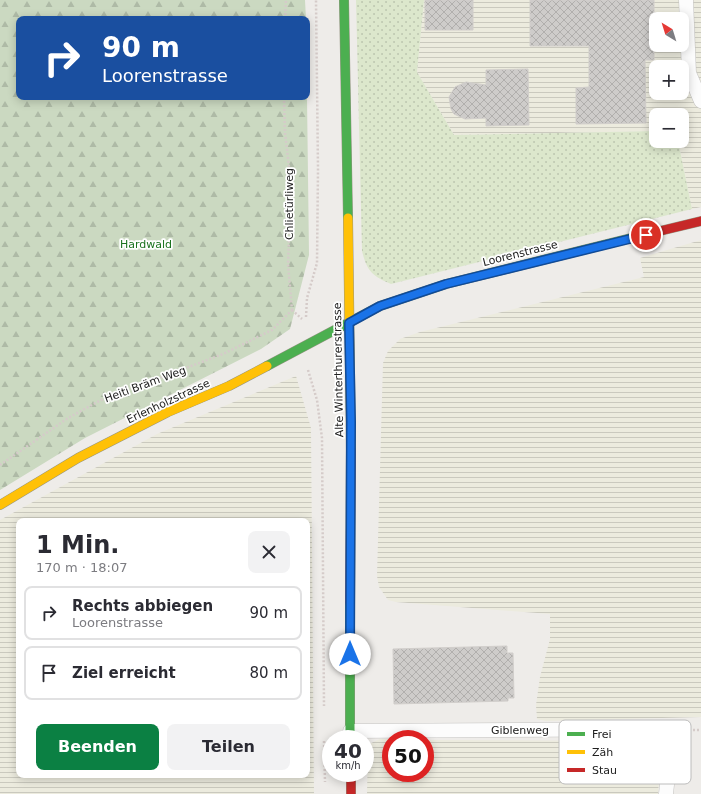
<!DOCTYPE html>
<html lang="de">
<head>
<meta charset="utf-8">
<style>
	:root { --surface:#fff; --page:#f2f2f3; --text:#2b2b33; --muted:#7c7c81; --line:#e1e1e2; --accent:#0b8043 }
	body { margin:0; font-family:"DejaVu Sans",sans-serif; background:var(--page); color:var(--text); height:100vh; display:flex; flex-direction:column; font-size:15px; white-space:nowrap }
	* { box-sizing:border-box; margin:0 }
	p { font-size:13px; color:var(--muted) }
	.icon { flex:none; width:22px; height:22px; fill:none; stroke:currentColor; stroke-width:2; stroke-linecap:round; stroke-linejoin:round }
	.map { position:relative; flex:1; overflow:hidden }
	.drawer { position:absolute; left:16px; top:518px; width:294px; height:260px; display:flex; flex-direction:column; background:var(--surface); border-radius:8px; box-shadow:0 2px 10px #0003 }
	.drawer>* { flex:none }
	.banner { position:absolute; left:16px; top:16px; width:294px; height:84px; border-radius:8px; box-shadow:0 2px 10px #0003; background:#1a4fa0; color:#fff; overflow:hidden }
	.needle { width:26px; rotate:322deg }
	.tools { position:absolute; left:649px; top:12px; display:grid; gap:8px }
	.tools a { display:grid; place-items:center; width:40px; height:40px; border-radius:8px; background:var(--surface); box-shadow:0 2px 10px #0003; font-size:20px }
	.speed { position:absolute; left:322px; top:730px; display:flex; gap:8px; font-size:20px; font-weight:700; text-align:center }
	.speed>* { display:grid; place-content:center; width:52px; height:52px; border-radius:50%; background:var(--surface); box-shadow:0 2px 10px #0003; line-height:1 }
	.speed small { font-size:10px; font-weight:400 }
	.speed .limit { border:6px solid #d22; background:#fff; color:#111 }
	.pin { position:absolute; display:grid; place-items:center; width:34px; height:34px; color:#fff; margin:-17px; border:2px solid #fff; border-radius:50%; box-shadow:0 1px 4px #0007 }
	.me { position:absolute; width:44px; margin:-22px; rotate:0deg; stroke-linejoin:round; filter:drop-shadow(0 0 3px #0008) }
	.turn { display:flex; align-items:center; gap:14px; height:84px; padding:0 20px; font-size:18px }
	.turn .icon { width:52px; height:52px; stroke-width:2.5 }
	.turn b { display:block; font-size:28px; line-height:34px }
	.round { display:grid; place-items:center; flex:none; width:42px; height:42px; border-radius:8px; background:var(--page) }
	.headline { display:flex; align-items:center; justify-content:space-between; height:68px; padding:0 20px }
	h1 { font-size:24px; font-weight:700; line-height:30px }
	.cta { display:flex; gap:8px; margin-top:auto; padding:8px 20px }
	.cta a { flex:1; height:46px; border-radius:8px; background:var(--accent); color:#fff; font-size:16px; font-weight:700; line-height:46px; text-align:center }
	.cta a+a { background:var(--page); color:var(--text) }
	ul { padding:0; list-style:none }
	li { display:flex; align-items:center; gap:12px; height:54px; margin:0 8px 6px; padding:0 12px; border:2px solid var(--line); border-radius:8px }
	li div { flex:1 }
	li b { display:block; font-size:15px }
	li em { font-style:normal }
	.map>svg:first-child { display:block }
</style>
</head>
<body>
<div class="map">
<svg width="701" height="794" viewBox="0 0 701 794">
	<defs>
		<pattern id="farmland-rules" width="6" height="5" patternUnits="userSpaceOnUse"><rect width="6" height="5" fill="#ecebde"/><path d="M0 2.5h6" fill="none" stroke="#cac9be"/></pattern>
		<pattern id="grass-dots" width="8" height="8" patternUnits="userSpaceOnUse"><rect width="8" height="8" fill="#dce7cc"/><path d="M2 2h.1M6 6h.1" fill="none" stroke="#bcc6af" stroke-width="1.8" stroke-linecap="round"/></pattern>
		<pattern id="forest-firs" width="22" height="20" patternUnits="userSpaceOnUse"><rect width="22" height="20" fill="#cbd9c1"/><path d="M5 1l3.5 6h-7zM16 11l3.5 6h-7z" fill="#aebaa6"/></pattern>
		<pattern id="building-cross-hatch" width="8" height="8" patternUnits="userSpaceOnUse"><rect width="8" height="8" fill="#ceccca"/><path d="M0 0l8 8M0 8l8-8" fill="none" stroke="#b1afad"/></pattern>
	</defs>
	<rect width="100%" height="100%" fill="#eeece9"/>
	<path fill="url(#farmland-rules)" fill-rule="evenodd" d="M 424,0 L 701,0 L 701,207 L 692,209 L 678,141 L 682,141 L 682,115 L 656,115 L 656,131 L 454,135 L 417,72 ZM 656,19 L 682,19 L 682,45 L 656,45 ZM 656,67 L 682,67 L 682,93 L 656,93 Z
		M 701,240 L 701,717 L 546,721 L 537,719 L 536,705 L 540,677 L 550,639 L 550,614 L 396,602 L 388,600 L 379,587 L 377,576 L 383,363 L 388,351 L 400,339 L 420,332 L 644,277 L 640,258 Z
		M 296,376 L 311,428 L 314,794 L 0,794 L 0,520 L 157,434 ZM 19,521 L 307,521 L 307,775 L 19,775 Z
		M 380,739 L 391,739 L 391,773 L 425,773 L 425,740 L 659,741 L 662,745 L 658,794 L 367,794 L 368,748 L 369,744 Z"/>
	<path fill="url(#grass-dots)" d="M 356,0 L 424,0 L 417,72 L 454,135 L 656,131 L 656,141 L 678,141 L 692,209 L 391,284 C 372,276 367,271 362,251 Z"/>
	<path fill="url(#forest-firs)" d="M 0,0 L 305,0 L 306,19 L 19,19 L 19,97 L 307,97 L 309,255 L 290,329 L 261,349 L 85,438 L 0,490 Z"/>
	<path fill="url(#building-cross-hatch)" stroke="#d1cecb" d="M 425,0 L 473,0 L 473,30 L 425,30 Z
		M 530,0 L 654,0 L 654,60 L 645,60 L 646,123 L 576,124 L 576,88 L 589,87 L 589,46 L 530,46 Z
		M 528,69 L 529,125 L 486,126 L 486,118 L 465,119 L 454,114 L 451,109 L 449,97 L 455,87 L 466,82 L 486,85 L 486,70 Z
		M 507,646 L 507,653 L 513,653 L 514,698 L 508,698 L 508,701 L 394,704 L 393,649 Z"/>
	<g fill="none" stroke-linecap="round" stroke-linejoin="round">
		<g stroke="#c4c3c1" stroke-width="15">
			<path id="lane" d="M 686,0 L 689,73 L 701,101
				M 350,731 L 673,729 L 666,794"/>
		</g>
		<g stroke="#959583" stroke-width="10">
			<path id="fast" d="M 344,0 L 348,218
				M 267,366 L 380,306 L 446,284 L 635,237
				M 350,739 L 350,603"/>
		</g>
		<g stroke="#959583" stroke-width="10">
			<path id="slow" d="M 348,218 L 351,450
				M 0,505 L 78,458 L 168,412 L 229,386 L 267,366"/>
		</g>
		<g stroke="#959583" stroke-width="10">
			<path id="jam" d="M 635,237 L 701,221
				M 350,603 L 351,450
				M 351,773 L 351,794"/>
		</g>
		<path stroke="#d5cbc9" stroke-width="2.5" stroke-dasharray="2 2" stroke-linecap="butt" d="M 285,19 L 286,0
			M 284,97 L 285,133 L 291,184 L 288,264 L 292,310
			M 292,310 L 302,319
			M 306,317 L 307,298 L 317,263 L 318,169 L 316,0
			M 308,370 L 317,400 L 322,438 L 324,706
			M 0,465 L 68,418 L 101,400 L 223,354 L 272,330 L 292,310
			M 693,730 L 701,730
			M 324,741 L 325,782"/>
		<use href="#lane" stroke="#fcfcfc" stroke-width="14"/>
		<use href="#fast" stroke="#4caf50" stroke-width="9"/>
		<use href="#slow" stroke="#ffc107" stroke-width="9"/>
		<use href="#jam" stroke="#c62828" stroke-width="9"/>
	</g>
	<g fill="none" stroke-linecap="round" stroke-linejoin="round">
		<g stroke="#114b97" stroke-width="10">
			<path id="route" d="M 350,654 L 351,422 L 349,323 L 380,306 L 446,284 L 646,235"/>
		</g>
		<use href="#route" stroke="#1a73e8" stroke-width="7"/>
	</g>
	<g text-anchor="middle" stroke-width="3.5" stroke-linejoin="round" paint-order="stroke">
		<g font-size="11" fill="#202020" stroke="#fff">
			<text transform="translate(289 204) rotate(-90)" y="4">Chlietürliweg</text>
			<text transform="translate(520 253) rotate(-14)" y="4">Loorenstrasse</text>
			<text transform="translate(338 370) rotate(-91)" y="4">Alte Winterthurerstrasse</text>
			<text transform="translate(145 384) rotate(-20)" y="4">Heiti Bräm Weg</text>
			<text transform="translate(168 401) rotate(-25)" y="4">Erlenholzstrasse</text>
			<text x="520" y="734">Giblenweg</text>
		</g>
		<g font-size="11" fill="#1a721e" stroke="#fff">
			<text x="146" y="248">Hardwald</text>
		</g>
	</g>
	<rect x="559" y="720" width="132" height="64" rx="6" fill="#fff" stroke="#bcbcbc" stroke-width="1"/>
	<rect x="567" y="732" width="18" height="4" fill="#4caf50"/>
	<rect x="567" y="750" width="18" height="4" fill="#ffc107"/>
	<rect x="567" y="768" width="18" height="4" fill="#c62828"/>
	<g font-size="11" fill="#202020">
		<text x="592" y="738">Frei</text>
		<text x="592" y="756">Zäh</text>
		<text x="592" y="774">Stau</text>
	</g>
</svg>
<div class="tools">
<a><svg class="needle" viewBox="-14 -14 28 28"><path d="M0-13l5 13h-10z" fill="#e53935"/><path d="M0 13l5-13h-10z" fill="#7c7c81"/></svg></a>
<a>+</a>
<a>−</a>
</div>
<div class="speed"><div>40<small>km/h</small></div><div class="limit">50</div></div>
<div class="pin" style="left:646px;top:235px;background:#d93025"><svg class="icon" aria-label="arrive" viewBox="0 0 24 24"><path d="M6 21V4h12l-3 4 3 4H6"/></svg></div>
<svg class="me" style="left:350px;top:654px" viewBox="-20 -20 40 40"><circle r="19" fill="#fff"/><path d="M0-13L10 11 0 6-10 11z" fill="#1a73e8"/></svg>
<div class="banner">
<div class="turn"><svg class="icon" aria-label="right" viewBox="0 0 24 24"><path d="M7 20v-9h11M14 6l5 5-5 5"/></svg><div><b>90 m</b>Loorenstrasse</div></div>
</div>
<section class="drawer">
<div class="headline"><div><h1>1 Min.</h1><p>170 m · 18:07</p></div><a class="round"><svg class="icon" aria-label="close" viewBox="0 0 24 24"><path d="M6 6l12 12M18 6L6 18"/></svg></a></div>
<ul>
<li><svg class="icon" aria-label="right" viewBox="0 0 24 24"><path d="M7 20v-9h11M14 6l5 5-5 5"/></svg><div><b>Rechts abbiegen</b><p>Loorenstrasse</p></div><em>90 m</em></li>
<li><svg class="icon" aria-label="arrive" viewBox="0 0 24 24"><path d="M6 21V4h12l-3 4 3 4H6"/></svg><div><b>Ziel erreicht</b></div><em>80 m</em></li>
</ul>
<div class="cta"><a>Beenden</a><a>Teilen</a></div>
</section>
</div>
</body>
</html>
